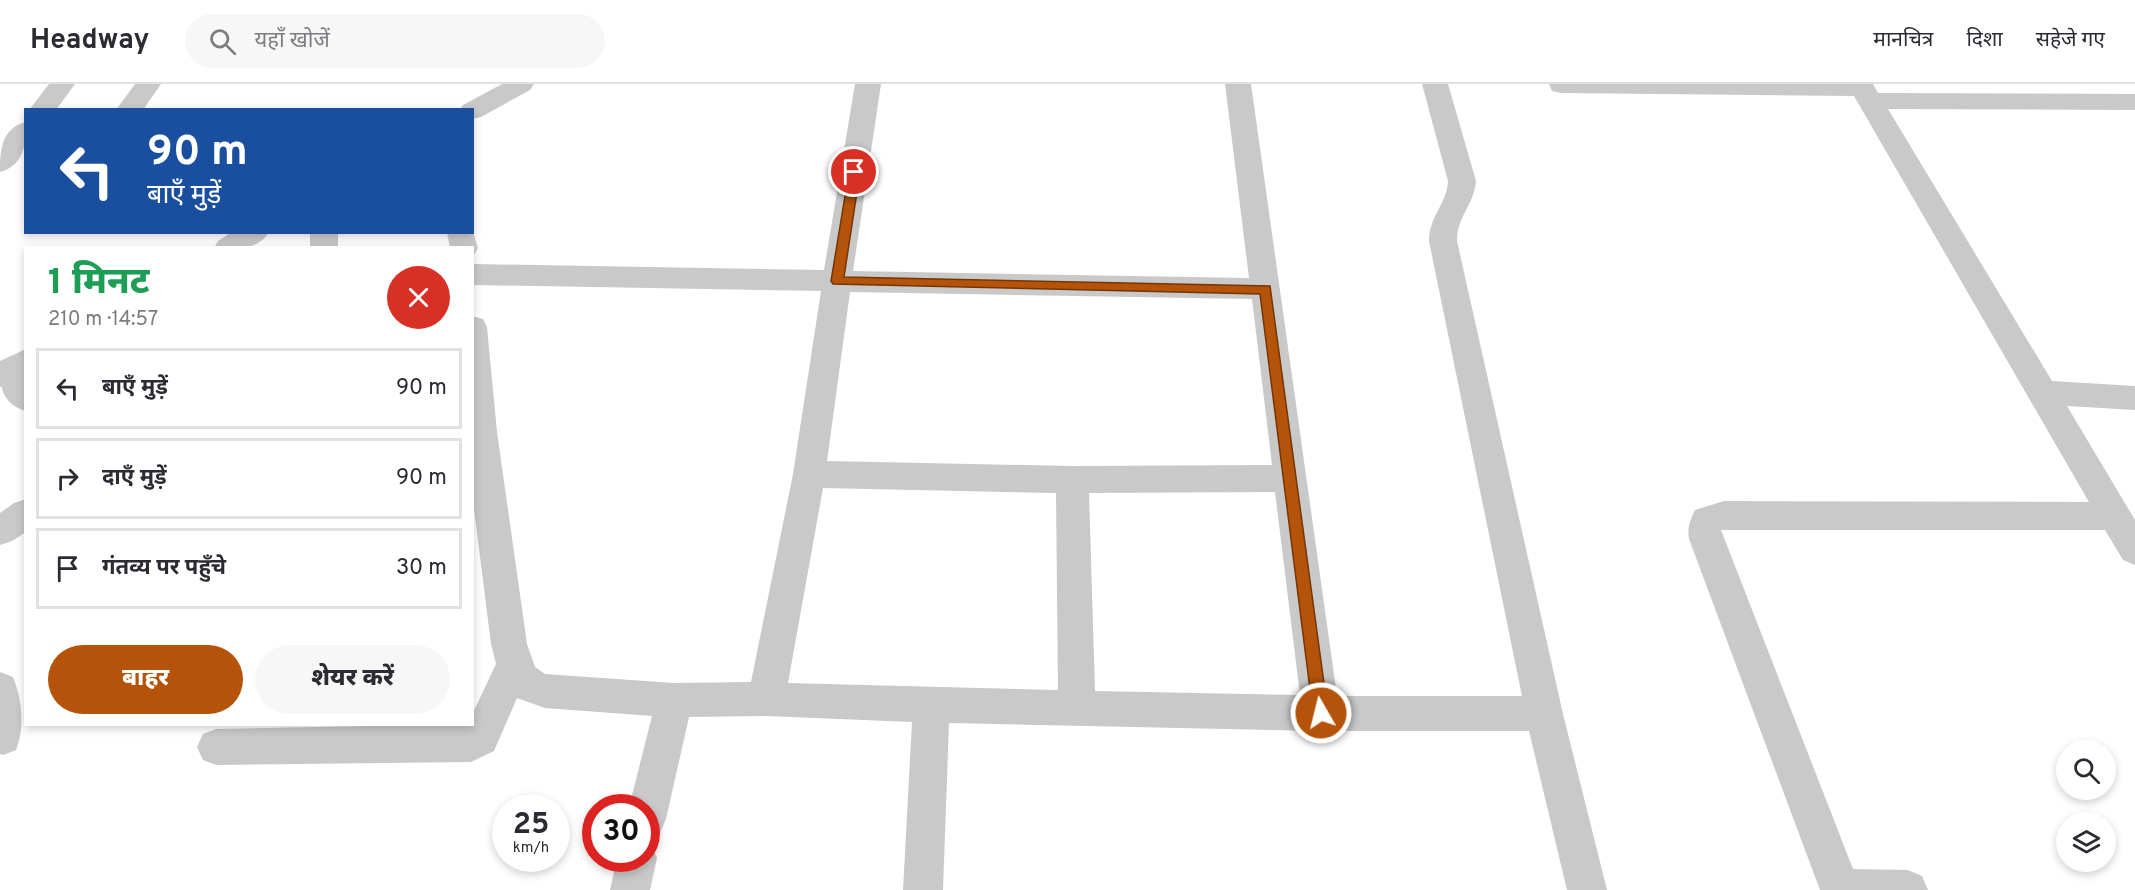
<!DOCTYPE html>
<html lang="hi">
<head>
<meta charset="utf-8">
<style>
	:root { --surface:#fff; --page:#f7f7f7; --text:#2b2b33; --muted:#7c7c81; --line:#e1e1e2; --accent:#b45309 }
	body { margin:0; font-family:Overpass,"Noto Sans Devanagari",sans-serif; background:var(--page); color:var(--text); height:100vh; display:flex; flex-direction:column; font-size:22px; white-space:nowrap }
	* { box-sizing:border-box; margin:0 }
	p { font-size:20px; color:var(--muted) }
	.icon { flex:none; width:33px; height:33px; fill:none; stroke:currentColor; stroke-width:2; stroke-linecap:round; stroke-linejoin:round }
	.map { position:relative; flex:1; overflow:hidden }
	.details { position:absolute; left:24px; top:162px; width:450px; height:480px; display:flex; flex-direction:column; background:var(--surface); border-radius:0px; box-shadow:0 3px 9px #0003 }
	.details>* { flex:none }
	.top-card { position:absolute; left:24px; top:24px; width:450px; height:126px; border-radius:0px; box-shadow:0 3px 9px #0003; background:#1a4fa0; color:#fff; overflow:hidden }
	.controls { position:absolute; left:2056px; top:656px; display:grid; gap:12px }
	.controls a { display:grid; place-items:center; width:60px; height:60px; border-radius:50%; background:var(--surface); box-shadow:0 3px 9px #0003; font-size:30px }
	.speed { position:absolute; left:492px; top:710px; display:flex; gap:12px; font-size:30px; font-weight:700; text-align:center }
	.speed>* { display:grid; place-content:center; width:78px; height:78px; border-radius:50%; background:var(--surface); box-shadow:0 3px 9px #0003; line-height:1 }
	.speed small { font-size:15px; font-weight:400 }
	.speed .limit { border:9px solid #d22; background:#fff; color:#111 }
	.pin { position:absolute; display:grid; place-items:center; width:51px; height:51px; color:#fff; margin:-26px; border:3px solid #fff; border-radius:50%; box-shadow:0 2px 6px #0007 }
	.me { position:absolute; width:66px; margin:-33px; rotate:352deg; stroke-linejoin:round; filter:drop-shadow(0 0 4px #0008) }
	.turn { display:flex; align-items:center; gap:21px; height:126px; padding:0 24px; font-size:27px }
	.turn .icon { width:78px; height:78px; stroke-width:2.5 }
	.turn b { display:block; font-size:42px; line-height:51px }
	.round { display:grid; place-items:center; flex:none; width:63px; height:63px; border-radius:32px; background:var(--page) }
	.summary { display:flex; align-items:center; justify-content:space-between; height:102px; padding:0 24px }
	h1 { font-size:36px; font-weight:800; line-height:45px; color:#1e9e55 }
	.action { display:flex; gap:12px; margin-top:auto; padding:12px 24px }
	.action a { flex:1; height:69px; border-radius:36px; background:var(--accent); color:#fff; font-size:24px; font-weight:800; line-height:69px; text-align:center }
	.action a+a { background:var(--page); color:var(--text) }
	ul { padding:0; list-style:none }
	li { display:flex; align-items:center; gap:18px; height:81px; margin:0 12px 9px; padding:0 12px; border:3px solid var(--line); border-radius:0px }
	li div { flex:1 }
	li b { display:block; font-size:22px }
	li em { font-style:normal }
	header { display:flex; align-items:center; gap:36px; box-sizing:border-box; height:84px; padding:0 30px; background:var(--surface); border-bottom:2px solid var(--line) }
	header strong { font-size:28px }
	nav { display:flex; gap:33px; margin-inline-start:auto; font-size:21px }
	.search { width:420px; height:54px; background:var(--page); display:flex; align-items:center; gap:15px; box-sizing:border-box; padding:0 21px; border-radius:33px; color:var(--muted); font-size:22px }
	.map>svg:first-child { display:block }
</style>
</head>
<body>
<header>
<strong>Headway</strong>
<div class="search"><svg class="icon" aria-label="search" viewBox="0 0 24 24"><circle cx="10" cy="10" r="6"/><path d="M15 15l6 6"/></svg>यहाँ खोजें</div>
<nav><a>मानचित्र</a><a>दिशा</a><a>सहेजे गए</a></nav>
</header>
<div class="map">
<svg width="2135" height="806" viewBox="0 0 2135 806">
	<rect width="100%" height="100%" fill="#fff"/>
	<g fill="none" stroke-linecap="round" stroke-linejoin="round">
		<path fill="#c9c9c9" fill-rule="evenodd" d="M 49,0 L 75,0 L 56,26 L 29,26 Z
			M 135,0 L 161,0 L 143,26 L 116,26 Z
			M 855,0 L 881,0 L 853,187 L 1249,194 L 1225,0 L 1251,0 L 1337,612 L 1522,612 L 1429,157 C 1429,132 1447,120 1448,97 L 1422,0 L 1448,0 L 1476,97 C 1474,121 1457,132 1457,157 L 1563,630 L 1607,806 L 1567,806 L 1529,647 L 1321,647 L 949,639 L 943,806 L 903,806 L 912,638 L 766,632 L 689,633 L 666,735 L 660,749 L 646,754 L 646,723 L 629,723 L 652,632 L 545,624 L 517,614 L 494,667 L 471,678 L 216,681 L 203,676 L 197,663 L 203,650 L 216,645 L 472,640 L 472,631 L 496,580 L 491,560 L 472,409 L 472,232 L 483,235 L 487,243 L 497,348 L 527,560 L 535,583 L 545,590 L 674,599 L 751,598 L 793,390 L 821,207 L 472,201 L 472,180 L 824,186 ZM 850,208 L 1252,215 L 1272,381 L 1072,382 L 827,377 ZM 823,404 L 1056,409 L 1058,606 L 788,599 ZM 1275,408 L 1300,611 L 1095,607 L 1089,409 Z
			M 1549,0 L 1873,0 L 1878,9 L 2135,10 L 2135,26 L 1888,25 L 2052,297 L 2135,302 L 2135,326 L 2067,322 L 2135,436 L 2135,481 L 2123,476 L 2105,446 L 1721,446 L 1853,785 L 1908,786 L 1922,792 L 1928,806 L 1820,806 L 1689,455 C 1687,443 1690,437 1695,426 L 1724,417 L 2089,418 L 1854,12 L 1561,9 L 1552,7 Z
			M 26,38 C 26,59 25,81 0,88 C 0,67 1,44 26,38 Z
			M 472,144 L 478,164 L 474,171 L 472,164 L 450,164 L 447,148 L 472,148 Z
			M 310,148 L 338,148 L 338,164 L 310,164 Z
			M 5,276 C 32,285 26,304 26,327 C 0,319 0,301 0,278 Z
			M 26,415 L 26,448 L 12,457 L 0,461 L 0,429 L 14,419 Z
			M 0,588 L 13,593 C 22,614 25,645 16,666 L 3,671 L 0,670 Z
			M 646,758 L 651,760 L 657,774 L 650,806 L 610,806 L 617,774 L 646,774 Z"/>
		<path fill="#c9c9c9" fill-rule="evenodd" d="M 502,0 L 534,0 L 530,6 L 481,33 L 472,35 L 472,26 L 460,26 L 463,21 Z
			M 232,148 L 269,148 C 257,168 234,164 214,164 L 218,157 Z
			M 26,265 L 26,291 L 0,303 L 0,277 Z"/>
	</g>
	<path fill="#b45309" stroke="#753606" stroke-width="1.5" d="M 854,84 L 860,88 L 844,193 L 1270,202 L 1328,629 L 1326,634 L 1321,636 L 1315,634 L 1313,629 L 1260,210 L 833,200 L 831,197 L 849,88 Z"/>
</svg>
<div class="controls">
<a><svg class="icon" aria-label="search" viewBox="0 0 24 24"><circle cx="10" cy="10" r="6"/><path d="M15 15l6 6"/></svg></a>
<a><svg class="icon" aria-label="layers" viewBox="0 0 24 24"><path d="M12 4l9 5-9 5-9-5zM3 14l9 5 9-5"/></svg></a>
</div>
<div class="speed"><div>25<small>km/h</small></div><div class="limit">30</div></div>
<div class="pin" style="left:854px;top:88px;background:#d93025"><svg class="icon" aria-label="arrive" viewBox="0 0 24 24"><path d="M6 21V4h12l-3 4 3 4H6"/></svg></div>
<svg class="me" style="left:1321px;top:629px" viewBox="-20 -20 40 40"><circle r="17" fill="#b45309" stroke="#fff" stroke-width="3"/><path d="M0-11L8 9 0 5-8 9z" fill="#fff"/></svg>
<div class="top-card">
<div class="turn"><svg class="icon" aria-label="left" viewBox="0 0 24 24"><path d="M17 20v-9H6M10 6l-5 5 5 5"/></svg><div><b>90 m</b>बाएँ मुड़ें</div></div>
</div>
<section class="details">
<div class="summary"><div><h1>1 मिनट</h1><p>210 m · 14:57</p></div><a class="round" style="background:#d93025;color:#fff"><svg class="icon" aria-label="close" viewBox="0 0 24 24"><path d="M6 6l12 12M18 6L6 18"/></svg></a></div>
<ul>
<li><svg class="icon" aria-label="left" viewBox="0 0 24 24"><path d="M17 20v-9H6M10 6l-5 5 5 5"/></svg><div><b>बाएँ मुड़ें</b></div><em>90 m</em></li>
<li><svg class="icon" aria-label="right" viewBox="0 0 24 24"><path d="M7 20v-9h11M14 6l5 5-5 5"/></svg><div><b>दाएँ मुड़ें</b></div><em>90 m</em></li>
<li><svg class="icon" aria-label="arrive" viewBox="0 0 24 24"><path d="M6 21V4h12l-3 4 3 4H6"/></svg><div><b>गंतव्य पर पहुँचे</b></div><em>30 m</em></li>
</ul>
<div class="action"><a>बाहर</a><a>शेयर करें</a></div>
</section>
</div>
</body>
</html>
